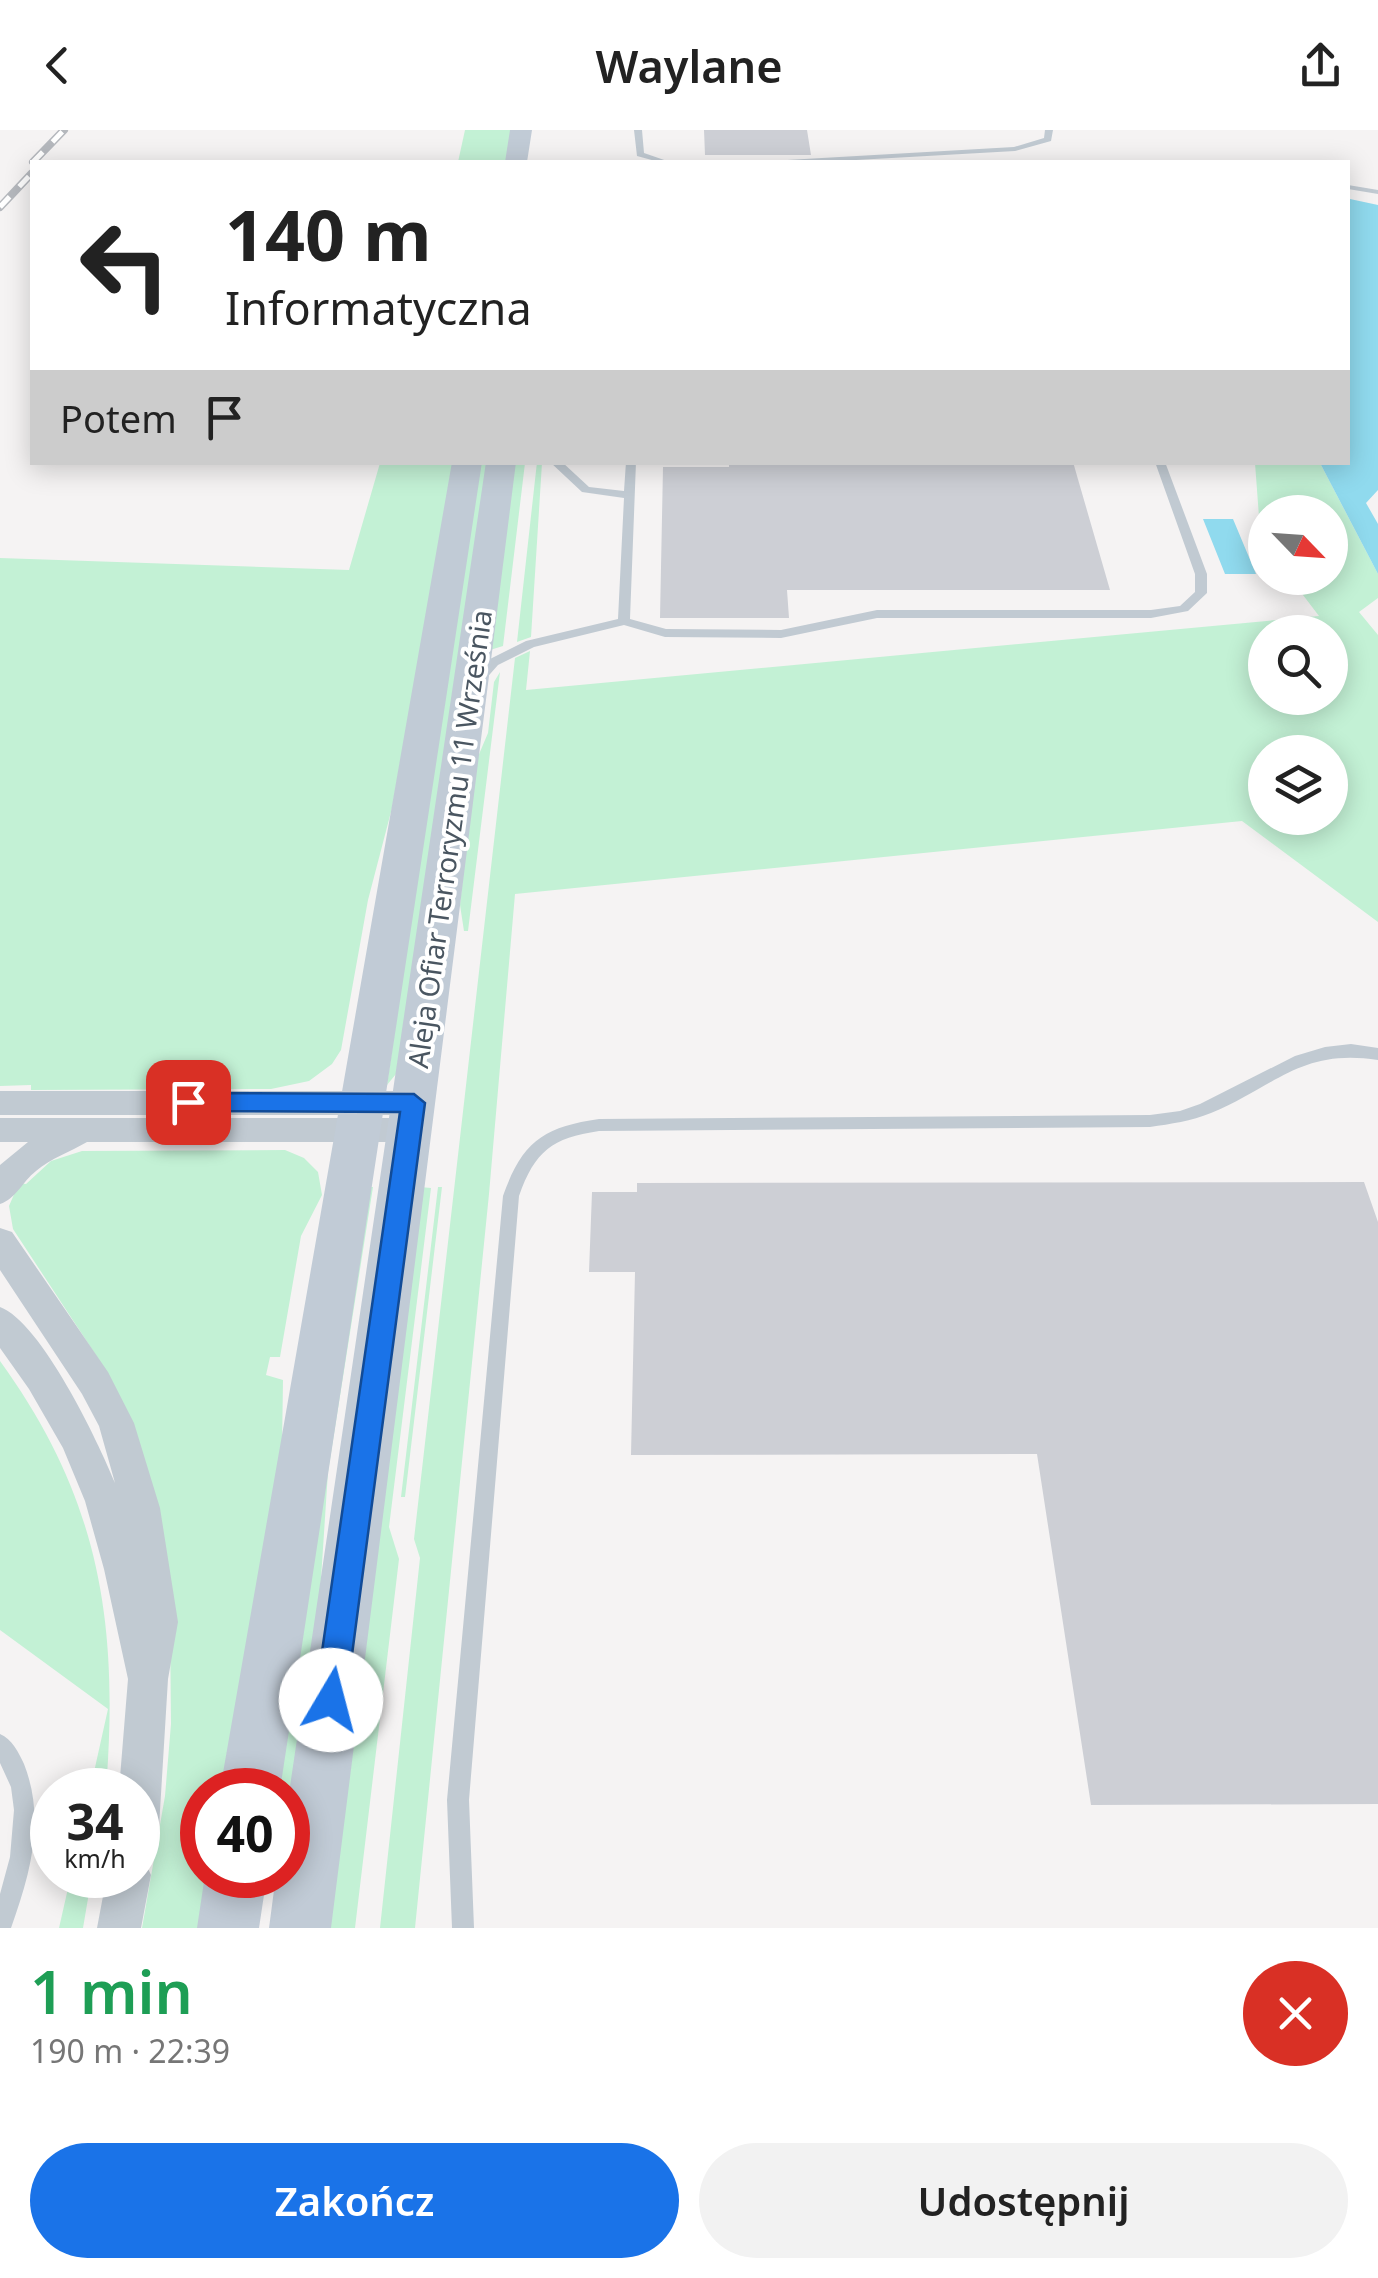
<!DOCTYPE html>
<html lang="pl">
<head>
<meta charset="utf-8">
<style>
	:root { --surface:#fff; --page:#f2f2f2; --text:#222; --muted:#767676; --accent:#1a73e8 }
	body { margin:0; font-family:"Noto Sans",sans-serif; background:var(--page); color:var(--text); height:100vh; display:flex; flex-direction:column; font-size:38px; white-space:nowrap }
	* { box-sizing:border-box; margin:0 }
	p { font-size:32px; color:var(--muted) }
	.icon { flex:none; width:55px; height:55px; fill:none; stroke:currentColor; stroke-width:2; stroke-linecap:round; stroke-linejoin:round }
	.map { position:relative; height:1798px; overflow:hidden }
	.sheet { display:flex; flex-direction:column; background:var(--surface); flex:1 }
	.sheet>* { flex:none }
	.guide { position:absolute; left:30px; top:30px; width:1320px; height:305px; border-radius:0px; box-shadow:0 5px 25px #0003; background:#fff; color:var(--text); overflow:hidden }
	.needle { width:65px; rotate:115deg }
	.fabs { position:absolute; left:1248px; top:365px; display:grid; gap:20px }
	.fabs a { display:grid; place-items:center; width:100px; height:100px; border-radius:50%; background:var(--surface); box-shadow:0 5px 25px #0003; font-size:50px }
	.speed { position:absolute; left:30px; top:1638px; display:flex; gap:20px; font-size:50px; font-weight:700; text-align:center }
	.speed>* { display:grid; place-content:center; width:130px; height:130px; border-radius:50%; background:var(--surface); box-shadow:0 5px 25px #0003; line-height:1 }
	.speed small { font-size:25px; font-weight:400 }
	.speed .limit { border:15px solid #d22; background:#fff; color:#111 }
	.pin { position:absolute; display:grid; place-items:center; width:85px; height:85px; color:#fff; margin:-42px; border-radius:20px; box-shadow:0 5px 15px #0006 }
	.me { position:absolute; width:110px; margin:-55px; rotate:8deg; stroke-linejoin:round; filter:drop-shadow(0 0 8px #0008) }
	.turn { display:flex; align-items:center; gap:35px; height:210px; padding:0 30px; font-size:45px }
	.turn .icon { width:130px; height:130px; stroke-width:2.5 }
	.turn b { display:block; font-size:70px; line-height:85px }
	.then { display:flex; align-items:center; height:95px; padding:0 30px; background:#0003; gap:20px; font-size:38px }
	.round { display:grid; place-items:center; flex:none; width:105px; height:105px; border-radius:52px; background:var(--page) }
	.headline { display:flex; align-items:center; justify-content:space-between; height:170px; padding:0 30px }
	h1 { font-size:60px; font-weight:600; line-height:75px; color:#1e9e55 }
	.primary-button { display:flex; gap:20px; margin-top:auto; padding:20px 30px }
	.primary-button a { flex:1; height:115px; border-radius:60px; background:var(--accent); color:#fff; font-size:40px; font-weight:600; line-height:115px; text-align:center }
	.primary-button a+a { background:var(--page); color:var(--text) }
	header { display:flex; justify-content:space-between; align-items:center; height:130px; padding:0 30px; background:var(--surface); font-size:45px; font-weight:600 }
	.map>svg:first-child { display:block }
</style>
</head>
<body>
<header><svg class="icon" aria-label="back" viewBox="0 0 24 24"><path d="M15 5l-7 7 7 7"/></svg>Waylane<svg class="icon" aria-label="share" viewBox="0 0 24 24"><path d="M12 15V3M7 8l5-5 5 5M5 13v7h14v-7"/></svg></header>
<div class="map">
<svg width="1378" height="1798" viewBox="0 0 1378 1798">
	<rect width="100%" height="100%" fill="#f5f3f3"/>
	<path fill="#c3f1d5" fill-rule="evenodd" d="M 465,0 L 512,0 L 506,32 L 458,32 Z
		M 537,332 L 542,333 L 531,507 L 517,512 Z
		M 380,333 L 454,333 L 392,678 L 368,770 L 341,920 L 332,934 L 309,951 L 271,959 L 31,960 L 31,955 L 0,956 L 0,428 L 349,440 Z
		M 477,333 L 491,333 L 396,944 L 387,955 Z
		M 513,333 L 525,333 L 503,516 L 490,520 Z
		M 1255,333 L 1320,333 L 1378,444 L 1378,468 L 1359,482 L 1378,505 L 1378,792 L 1242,691 L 515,764 L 489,1064 L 415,1798 L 380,1798 L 420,1428 L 414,1409 L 515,528 L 530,521 L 526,560 L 1319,486 L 1290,448 L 1330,448 L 1330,382 L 1265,382 L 1265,415 L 1260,400 ZM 1265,502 L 1330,502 L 1330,568 L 1265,568 ZM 1265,622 L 1330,622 L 1330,688 L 1265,688 Z
		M 500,542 L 468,801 L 464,801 L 460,775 L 474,636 L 488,603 L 494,552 Z
		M 285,1020 L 304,1028 L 318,1042 L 322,1065 L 301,1106 L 280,1227 L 270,1227 L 266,1245 L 283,1250 L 282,1317 L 225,1660 L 202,1660 L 202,1745 L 211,1745 L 202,1798 L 142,1798 L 165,1666 L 171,1594 L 170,1492 L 103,1236 L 13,1099 L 9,1076 L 19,1053 L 26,1054 L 51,1031 L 82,1021 Z
		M 364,1057 L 373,1057 L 328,1342 L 316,1525 L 288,1725 L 288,1660 L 271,1660 Z
		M 420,1057 L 431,1058 L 389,1397 L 399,1429 L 355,1798 L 326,1798 Z
		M 438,1057 L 442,1057 L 405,1367 L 401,1367 Z
		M 0,1231 C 100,1369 119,1493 106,1660 L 90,1660 L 108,1579 L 0,1500 Z
		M 71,1745 L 92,1745 L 83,1798 L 59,1798 Z"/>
	<path fill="#90daee" d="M 1350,69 L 1378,75 L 1378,360 L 1366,373 L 1378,394 L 1378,444 L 1320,333 L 1348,332 Z
		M 1203,389 L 1233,389 L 1256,444 L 1225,444 Z"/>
	<path fill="#cdcfd5" d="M 704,0 L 807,0 L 811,25 L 705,25 Z
		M 729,332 L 1073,332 L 1110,460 L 787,460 L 789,488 L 660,488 L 663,337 L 729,337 Z
		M 1364,1052 L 1378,1092 L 1378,1674 L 1091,1675 L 1037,1324 L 631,1325 L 635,1142 L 589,1142 L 592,1062 L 637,1062 L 637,1053 Z"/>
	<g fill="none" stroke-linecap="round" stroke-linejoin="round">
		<path fill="#c1cad2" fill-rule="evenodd" d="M 634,0 L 642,0 L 644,23 L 670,32 L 659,32 L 637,26 Z
			M 1045,0 L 1053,0 L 1051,11 L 1015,21 L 821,32 L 783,32 L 787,30 L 1014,17 L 1044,8 Z
			M 751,30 L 773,30 L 777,32 L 747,32 Z
			M 1348,55 L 1378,60 L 1378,64 L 1348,59 Z
			M 550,332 L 562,332 L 589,357 L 624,361 L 626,332 L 636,332 L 630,489 L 666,499 L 781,500 L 877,480 L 1151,480 L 1180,476 L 1195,462 L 1195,444 L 1155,332 L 1165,332 L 1207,444 L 1207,463 L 1188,481 L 1151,488 L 877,488 L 781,508 L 665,507 L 624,495 L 534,517 L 498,535 L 483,552 L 475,552 L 473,549 L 490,529 L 526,511 L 618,489 L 624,368 L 582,362 Z
			M 1351,914 L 1378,918 L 1378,930 C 1301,918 1276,956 1211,983 C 1191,991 1171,994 1150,997 L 599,1001 C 552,1008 535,1021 519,1066 L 469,1670 L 474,1798 L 452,1798 L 447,1670 L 503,1066 C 522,1012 543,997 599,989 L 1150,985 L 1180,981 L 1200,974 L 1295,926 L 1325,917 Z
			M 0,1604 C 12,1609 19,1623 24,1634 C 46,1690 30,1744 11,1798 L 0,1798 L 0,1764 L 10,1727 L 14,1680 L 11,1657 L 0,1633 Z"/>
		<path fill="#c1cad2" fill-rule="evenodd" d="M 0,961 L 413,961 L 424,964 L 429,973 L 424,982 L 413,985 L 0,985 Z
			M 0,988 L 410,988 L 421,991 L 426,1000 L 421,1009 L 410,1012 L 87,1012 C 70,1022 51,1028 36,1041 C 22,1052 16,1069 0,1074 L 0,1035 L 28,1012 L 0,1012 Z
			M 0,1098 L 12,1102 L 108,1242 L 134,1293 L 160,1378 L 178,1492 L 168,1549 L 159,1697 L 153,1712 L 138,1718 L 138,1660 L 119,1660 L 128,1549 L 104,1439 L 85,1371 L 63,1318 L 29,1259 L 0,1218 L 0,1177 C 41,1192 98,1311 115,1353 L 99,1296 L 82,1264 L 0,1140 Z
			M 138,1727 L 144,1730 L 151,1745 L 141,1798 L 97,1798 L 107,1745 L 138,1745 Z"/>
		<path fill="#c1cbd6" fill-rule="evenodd" d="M 510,0 L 532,0 L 527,32 L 505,32 Z
			M 452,332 L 482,332 L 280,1660 L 220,1660 Z
			M 486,332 L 516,332 L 331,1798 L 269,1798 L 276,1745 L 288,1745 L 288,1670 Z
			M 205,1745 L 267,1745 L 259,1798 L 197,1798 Z"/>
		<g stroke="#b5b8bd" stroke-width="8">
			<path id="rail" d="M 33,32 L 64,0
				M 0,77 L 32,43"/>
		</g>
		<use href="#rail" stroke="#fff" stroke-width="5" stroke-dasharray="14" stroke-linecap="butt"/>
	</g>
	<path fill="#1a73e8" stroke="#114b97" stroke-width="2.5" d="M 188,963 L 414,964 L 425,973 L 346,1570 L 342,1581 L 331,1586 L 320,1581 L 315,1570 L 400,982 L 188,981 L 176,972 Z"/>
	<g text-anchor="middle" stroke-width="8" stroke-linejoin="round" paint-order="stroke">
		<g font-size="28" fill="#4a5661" stroke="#fff">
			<text transform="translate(450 709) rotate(-82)" y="10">Aleja Ofiar Terroryzmu 11 Września</text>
		</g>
	</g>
</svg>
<div class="fabs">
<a><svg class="needle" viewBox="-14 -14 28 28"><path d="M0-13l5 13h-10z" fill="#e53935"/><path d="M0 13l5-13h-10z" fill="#767676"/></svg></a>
<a><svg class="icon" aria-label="search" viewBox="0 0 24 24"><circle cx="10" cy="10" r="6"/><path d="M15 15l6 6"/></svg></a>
<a><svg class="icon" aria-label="layers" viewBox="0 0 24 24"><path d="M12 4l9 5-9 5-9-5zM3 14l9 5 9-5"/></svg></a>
</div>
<div class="speed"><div>34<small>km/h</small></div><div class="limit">40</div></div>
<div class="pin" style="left:188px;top:972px;background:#d93025"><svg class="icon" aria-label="arrive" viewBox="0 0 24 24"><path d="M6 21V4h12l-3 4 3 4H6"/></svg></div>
<svg class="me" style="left:331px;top:1570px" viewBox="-20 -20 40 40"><circle r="19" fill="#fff"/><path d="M0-13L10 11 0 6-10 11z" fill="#1a73e8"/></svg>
<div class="guide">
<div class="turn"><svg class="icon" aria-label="left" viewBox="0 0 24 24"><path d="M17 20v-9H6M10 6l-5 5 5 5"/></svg><div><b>140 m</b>Informatyczna</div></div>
<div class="then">Potem<svg class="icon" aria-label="arrive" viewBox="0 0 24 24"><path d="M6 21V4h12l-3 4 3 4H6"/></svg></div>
</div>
</div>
<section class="sheet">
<div class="headline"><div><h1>1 min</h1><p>190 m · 22:39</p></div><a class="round" style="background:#d93025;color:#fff"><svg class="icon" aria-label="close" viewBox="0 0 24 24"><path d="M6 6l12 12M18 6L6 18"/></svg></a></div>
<div class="primary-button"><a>Zakończ</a><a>Udostępnij</a></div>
</section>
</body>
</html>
